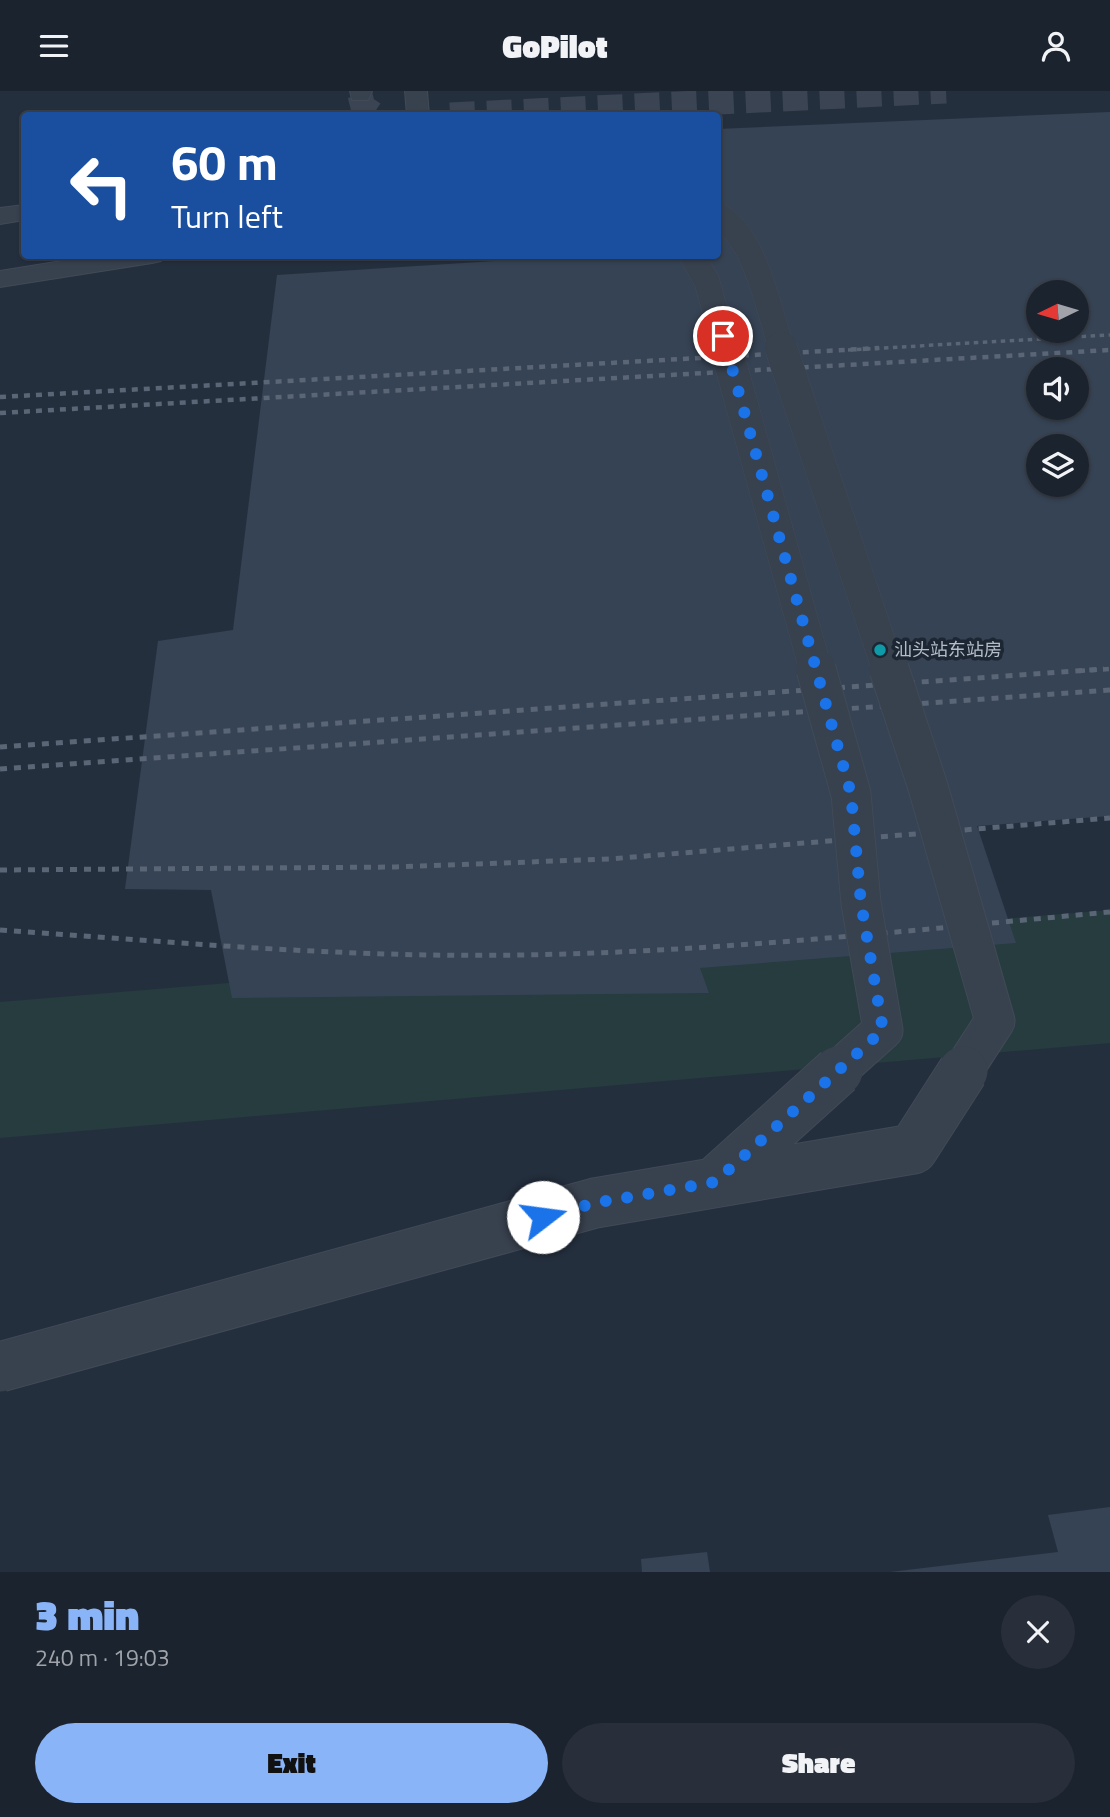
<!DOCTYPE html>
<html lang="en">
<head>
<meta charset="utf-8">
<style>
	:root { --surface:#1b232e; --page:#282f3a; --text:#f1f3f6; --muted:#a0a4aa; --line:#39404a; --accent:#8ab4f8 }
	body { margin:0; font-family:"Titillium Web","Noto Sans SC",sans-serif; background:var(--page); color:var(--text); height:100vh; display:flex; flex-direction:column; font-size:26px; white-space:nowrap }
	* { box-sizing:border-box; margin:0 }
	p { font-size:23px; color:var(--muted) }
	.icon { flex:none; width:38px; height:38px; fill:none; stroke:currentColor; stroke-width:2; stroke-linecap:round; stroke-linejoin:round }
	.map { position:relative; height:1481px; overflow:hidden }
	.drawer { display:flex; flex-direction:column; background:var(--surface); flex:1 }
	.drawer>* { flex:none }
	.banner { position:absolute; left:21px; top:21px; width:700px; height:147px; border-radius:7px; box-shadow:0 2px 5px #0004,0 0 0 2px var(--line); background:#1a4fa0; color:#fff; overflow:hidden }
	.needle { width:46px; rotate:265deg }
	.fabs { position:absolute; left:1026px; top:189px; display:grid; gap:14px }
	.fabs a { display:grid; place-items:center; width:63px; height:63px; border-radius:50%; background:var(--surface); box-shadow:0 2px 5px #0004,0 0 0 2px var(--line); font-size:35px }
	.pin { position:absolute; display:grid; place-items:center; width:60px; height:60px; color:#fff; margin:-30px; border:4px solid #fff; border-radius:50%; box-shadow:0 2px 7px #0007 }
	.me { position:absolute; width:77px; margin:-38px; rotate:75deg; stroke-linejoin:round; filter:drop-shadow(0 0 5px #0008) }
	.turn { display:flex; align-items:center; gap:24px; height:147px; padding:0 35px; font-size:32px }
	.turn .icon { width:91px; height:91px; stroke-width:2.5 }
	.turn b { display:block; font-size:49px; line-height:60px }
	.round { display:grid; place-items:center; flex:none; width:74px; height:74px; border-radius:37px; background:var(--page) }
	.overview { display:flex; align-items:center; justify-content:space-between; height:119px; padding:0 35px }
	h1 { font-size:42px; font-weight:800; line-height:52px; color:var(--accent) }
	.primary-button { display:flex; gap:14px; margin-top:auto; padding:14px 35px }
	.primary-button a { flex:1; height:80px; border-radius:42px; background:var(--accent); color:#111; font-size:28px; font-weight:800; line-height:80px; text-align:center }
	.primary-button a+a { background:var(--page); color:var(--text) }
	header { display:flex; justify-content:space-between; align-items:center; height:91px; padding:0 35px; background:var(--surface); font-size:32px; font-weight:800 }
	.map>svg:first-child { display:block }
</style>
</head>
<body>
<header><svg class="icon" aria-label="menu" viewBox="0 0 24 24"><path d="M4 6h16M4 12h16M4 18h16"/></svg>GoPilot<svg class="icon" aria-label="person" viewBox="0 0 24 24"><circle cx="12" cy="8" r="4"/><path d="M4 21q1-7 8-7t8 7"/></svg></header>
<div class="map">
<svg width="1110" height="1481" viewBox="0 0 1110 1481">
	<rect width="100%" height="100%" fill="#242f3e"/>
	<path fill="#263c3f" d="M 1110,819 L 1110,952 L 0,1047 L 0,911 Z"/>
	<path fill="#364354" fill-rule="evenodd" d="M 1110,21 L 1110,725 L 977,735 L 1016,852 L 700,877 L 709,902 L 232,907 L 211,799 L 125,798 L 158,550 L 233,539 L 277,184 L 588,164 L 718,164 L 718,38 ZM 1038,201 L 1076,201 L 1076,240 L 1038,240 ZM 1038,278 L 1076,278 L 1076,317 L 1038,317 ZM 1038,355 L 1076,355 L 1076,394 L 1038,394 Z
		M 1110,1416 L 1110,1481 L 890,1481 L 1058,1461 L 1048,1424 Z
		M 707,1461 L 710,1481 L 642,1481 L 641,1468 Z"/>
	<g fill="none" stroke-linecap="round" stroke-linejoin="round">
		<path stroke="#3a4453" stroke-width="25" stroke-dasharray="25 12" stroke-linecap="butt" d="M 360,4 L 363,16 L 375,24
			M 450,24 L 946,0"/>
		<g stroke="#414a57" stroke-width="2">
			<path id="minor" d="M 350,0 L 372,0 L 368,9 L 352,9 Z
				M 405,0 L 427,0 L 429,24 L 407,24 Z
				M 24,114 L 24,129 L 0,133 L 0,117 Z
				M 99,164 L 165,164 L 161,170 L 152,172 L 0,196 L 0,180 Z"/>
		</g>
		<use href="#minor" fill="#38414e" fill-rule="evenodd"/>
		<path stroke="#5a6575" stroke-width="3.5" stroke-dasharray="4.5 4.5" stroke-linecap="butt" d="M 848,259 L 1110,244"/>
		<path stroke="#5a6575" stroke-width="4.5" stroke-dasharray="6 6" stroke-linecap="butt" d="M 0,306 L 879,257
			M 0,322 L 1110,259
			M 1079,580 L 1110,578"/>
		<path stroke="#5a6575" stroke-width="5" stroke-dasharray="7 7" stroke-linecap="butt" d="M 0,656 L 1104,578
			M 0,678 L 1110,599
			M 0,779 L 395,776 L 609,768 L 1110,727
			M 0,839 C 173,851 346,867 519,864 C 717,861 913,839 1110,821"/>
		<g stroke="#414a57" stroke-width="26" stroke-linecap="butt">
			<path id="minor-bridge-far3" d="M 718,124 C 756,147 768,217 782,259
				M 692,164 L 707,191 L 726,259"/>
		</g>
		<g stroke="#414a57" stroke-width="33" stroke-linecap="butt">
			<path id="minor-bridge-far2" d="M 726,257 L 816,580
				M 781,257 L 889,580"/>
		</g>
		<g stroke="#414a57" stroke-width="41" stroke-linecap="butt">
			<path id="minor-bridge-far1" d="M 816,578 L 851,703 L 861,812 L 883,939 L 836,981
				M 889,578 L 928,696 L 995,930 L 962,981"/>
		</g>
		<g stroke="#414a57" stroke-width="51" stroke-linecap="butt">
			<path id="minor-bridge" d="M 715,1091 L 838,980
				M 0,1276 L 595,1112 L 913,1058 L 963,980"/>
		</g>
		<use href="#minor-bridge-far3" stroke="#38414e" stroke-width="25"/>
		<use href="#minor-bridge-far2" stroke="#38414e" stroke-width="32"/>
		<use href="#minor-bridge-far1" stroke="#38414e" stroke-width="39"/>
		<use href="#minor-bridge" stroke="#38414e" stroke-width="49"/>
	</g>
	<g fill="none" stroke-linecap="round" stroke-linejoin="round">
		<path stroke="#1a73e8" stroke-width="12" stroke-dasharray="0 21.6" d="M 543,1126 L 595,1112 L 715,1091 L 883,939 L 861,812 L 851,703 L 723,245"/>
	</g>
	<circle fill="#0f9aa8" stroke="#1d2633" stroke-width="2.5" cx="880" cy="559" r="7"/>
	<g text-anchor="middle" stroke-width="7" stroke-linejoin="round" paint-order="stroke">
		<g font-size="18" fill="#b4bcc9" stroke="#1d2633" text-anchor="start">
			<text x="894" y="565">汕头站东站房</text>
		</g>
	</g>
</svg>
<div class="fabs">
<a><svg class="needle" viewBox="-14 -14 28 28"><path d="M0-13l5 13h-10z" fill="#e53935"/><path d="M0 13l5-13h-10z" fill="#a0a4aa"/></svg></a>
<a><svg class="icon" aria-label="sound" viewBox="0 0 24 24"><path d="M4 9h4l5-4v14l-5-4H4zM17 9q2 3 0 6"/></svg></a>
<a><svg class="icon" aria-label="layers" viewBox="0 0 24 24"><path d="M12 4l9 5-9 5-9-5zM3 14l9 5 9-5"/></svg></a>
</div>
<div class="pin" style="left:723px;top:245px;background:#d93025"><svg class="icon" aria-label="arrive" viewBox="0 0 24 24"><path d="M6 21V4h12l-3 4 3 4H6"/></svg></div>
<svg class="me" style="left:543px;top:1126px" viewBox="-20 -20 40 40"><circle r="19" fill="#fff"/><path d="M0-13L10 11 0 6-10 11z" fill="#1a73e8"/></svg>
<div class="banner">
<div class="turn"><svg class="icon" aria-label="left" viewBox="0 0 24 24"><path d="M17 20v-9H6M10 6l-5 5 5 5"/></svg><div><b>60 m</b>Turn left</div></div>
</div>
</div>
<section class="drawer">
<div class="overview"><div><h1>3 min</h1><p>240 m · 19:03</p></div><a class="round"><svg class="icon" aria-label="close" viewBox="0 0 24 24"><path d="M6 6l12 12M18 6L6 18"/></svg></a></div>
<div class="primary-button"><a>Exit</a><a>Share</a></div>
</section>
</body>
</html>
